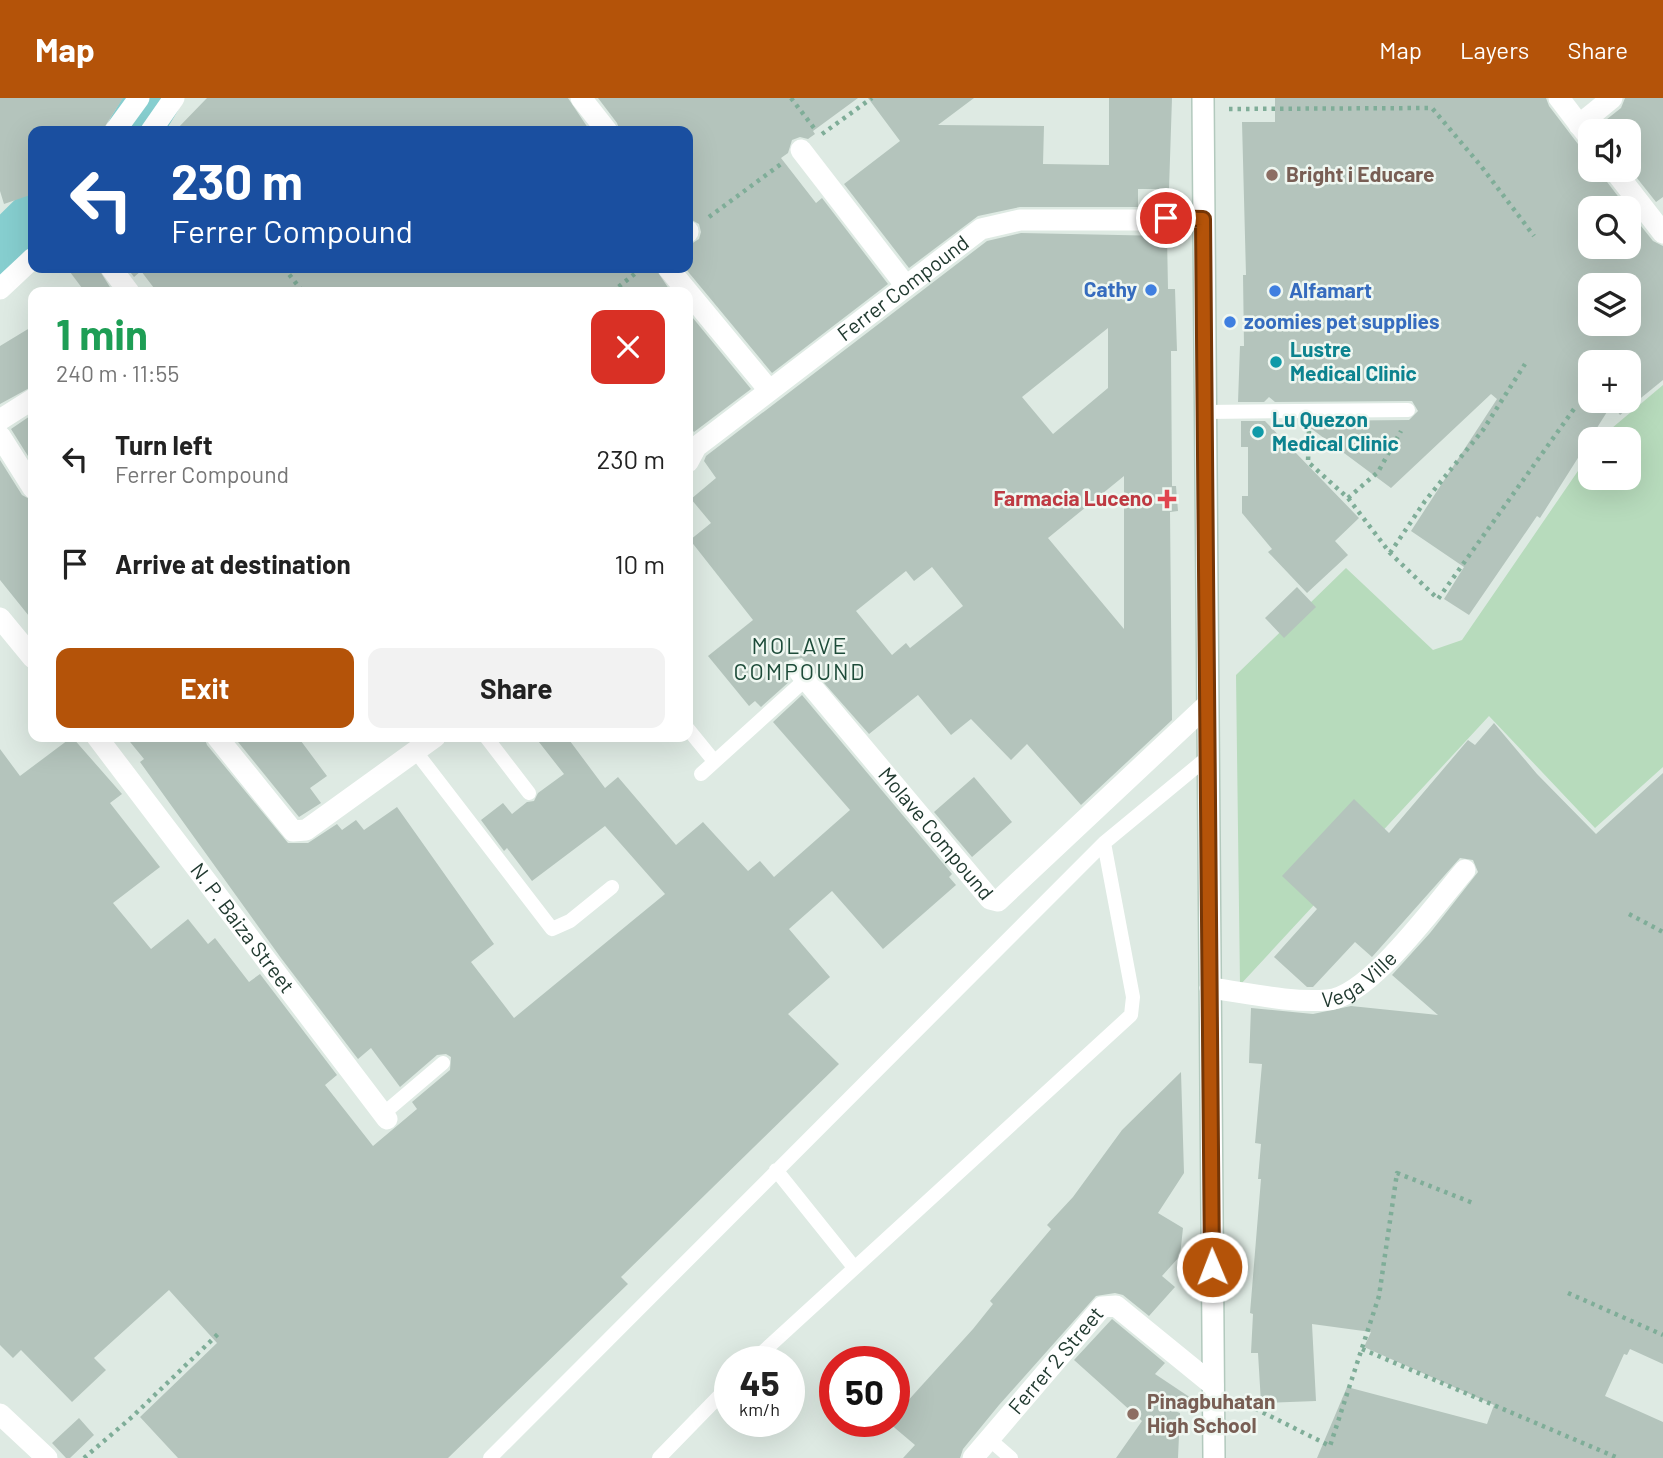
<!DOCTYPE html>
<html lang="en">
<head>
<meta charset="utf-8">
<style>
	:root { --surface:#fff; --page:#f2f2f2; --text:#222; --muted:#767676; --accent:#b45309 }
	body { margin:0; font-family:Barlow,sans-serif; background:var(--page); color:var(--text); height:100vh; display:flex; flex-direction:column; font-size:26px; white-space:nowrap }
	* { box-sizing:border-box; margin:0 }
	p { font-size:23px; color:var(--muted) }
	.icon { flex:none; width:38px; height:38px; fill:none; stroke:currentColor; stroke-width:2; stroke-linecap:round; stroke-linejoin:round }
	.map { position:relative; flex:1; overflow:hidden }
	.sheet { position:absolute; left:28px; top:189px; width:665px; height:455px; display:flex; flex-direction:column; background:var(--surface); border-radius:14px; box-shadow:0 7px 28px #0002 }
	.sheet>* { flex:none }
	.top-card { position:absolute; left:28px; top:28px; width:665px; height:147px; border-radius:14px; box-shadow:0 7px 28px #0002; background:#1a4fa0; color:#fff; overflow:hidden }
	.tools { position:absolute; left:1578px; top:21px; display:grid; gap:14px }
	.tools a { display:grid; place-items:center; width:63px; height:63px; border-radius:14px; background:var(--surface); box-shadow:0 7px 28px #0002; font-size:35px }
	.speed { position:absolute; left:714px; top:1248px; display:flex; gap:14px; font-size:35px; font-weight:700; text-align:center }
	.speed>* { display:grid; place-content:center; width:91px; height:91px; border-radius:50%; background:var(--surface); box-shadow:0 7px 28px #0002; line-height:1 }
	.speed small { font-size:18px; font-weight:400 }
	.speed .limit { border:10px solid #d22; background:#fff; color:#111 }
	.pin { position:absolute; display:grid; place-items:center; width:60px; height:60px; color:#fff; margin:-30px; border:4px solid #fff; border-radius:50%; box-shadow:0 2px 7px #0007 }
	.me { position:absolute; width:77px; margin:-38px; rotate:359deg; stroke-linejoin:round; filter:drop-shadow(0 0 5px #0008) }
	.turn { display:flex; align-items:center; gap:24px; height:147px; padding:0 28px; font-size:32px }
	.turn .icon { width:91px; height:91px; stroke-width:2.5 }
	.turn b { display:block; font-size:49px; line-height:60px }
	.round { display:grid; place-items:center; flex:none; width:74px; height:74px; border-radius:14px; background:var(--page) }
	.overview { display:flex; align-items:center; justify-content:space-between; height:119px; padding:0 28px }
	h1 { font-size:42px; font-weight:700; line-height:52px; color:#1e9e55 }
	.button { display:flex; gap:14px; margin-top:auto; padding:14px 28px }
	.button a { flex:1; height:80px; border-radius:14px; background:var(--accent); color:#fff; font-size:28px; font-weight:700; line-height:80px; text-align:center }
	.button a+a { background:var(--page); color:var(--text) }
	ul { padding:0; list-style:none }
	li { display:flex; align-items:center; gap:21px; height:105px; padding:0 28px }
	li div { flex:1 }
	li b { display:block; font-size:26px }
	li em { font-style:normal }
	header { display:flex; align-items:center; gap:42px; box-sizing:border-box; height:98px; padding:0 35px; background:var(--accent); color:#fff }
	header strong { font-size:33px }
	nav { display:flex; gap:38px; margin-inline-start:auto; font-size:24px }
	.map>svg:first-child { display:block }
</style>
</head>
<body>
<header>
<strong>Map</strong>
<nav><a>Map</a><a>Layers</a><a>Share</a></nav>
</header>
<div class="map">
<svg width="1663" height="1360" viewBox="0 0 1663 1360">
	<rect width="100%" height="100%" fill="#deeae3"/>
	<path fill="#b7dbbc" d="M 1663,287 L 1663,669 L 1595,730 L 1489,618 L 1240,887 L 1236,577 L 1346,470 L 1433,552 L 1462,542 L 1591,354 L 1591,380 L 1629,380 L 1629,341 L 1599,341 Z"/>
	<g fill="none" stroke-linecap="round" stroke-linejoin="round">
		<path stroke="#86cecf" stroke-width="54" d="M 134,33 L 154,0
			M 0,154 L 33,122"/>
	</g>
	<path fill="#b4c4bc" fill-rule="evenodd" d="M 0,0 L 123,0 L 102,33 L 33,33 L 33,96 L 4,106 L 0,93 Z
		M 207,0 L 568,0 L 590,33 L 175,33 Z
		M 598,0 L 858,0 L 813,33 L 815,36 L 808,41 L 800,39 L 792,42 L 788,55 L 781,60 L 816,105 L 822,100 L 888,186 L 772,275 L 685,170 L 688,170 L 688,148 L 699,141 L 701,134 L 699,126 L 688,120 L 688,33 L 620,33 L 617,25 Z
		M 868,0 L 974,0 L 938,27 L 1044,28 L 1043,66 L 1109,67 L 1109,0 L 1172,0 L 1169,91 L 1138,91 L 1138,109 L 1020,109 L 978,118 L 909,170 L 844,86 L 900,43 Z
		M 1275,0 L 1546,0 L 1549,8 L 1581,50 L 1591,55 L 1591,72 L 1601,72 L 1604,80 L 1627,110 L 1591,110 L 1591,149 L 1629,149 L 1629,113 L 1653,143 L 1663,148 L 1663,282 L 1620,317 L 1612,306 L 1540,420 L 1537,418 L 1469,517 L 1444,501 L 1464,469 L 1411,433 L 1497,301 L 1491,296 L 1391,390 L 1301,323 L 1409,322 L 1418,313 L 1412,303 L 1275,304 L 1269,299 L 1264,304 L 1238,304 L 1240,248 L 1244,248 L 1243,177 L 1246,177 L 1242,24 L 1275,24 ZM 1591,187 L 1629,187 L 1629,226 L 1591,226 ZM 1591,264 L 1629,264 L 1629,303 L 1591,303 Z
		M 1625,0 L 1663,0 L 1663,99 L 1656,104 L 1629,70 L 1629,33 L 1601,33 L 1597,29 L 1621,10 Z
		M 1021,135 L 1167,138 L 1168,191 L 1175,191 L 1177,253 L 1171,253 L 1172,388 L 1176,388 L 1178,413 L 1170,414 L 1172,622 L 1081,707 L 1027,646 L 1011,662 L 971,621 L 951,637 L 918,597 L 869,636 L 802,560 L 789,562 L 785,574 L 790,583 L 761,609 L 755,603 L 749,608 L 708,558 L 753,522 L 690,442 L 711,425 L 691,401 L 716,380 L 704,363 L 706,358 L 987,143 ZM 1108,230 L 1108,290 L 1053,336 L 1022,299 ZM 1124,378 L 1124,531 L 1048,440 ZM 932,469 L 963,508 L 910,550 L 906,545 L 892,557 L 856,513 L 906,473 L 914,483 Z
		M 67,170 L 98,170 L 113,194 L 85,194 Z
		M 127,170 L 655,170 L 671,194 L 157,194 L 141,173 L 134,179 Z
		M 688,214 L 751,291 L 694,334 L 688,327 Z
		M 33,228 L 33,288 L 0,306 L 0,248 Z
		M 33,316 L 33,366 L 11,331 Z
		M 1241,323 L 1265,323 L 1359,420 L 1335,443 L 1348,457 L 1307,495 L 1268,454 L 1272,451 L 1242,415 L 1242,398 L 1248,398 L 1248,349 L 1241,349 Z
		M 0,362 L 22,397 L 33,403 L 33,523 L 0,482 Z
		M 1297,489 L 1316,509 L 1284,540 L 1265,520 Z
		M 802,597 L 952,776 L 949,779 L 956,787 L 883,851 L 832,793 L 789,831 L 830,879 L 788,916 L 839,966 L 621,1179 L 628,1186 L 448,1360 L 178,1360 L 140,1319 L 217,1245 L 169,1192 L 94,1260 L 106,1272 L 72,1304 L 21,1252 L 13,1260 L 0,1247 L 0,651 L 20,678 L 72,639 L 122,696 L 110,705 L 160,769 L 113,805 L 151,851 L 188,821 L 208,846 L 215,840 L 249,884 L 260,876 L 337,977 L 325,987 L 373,1048 L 417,1011 L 412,1004 L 450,972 L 451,959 L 446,956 L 437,957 L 400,989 L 371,950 L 358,961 L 281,860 L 140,664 L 144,661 L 126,639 L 204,639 L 207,647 L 288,745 L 308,745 L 337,726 L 342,732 L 356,722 L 364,732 L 397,709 L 494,846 L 471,864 L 514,920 L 665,796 L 605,728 L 532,783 L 507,750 L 504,753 L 481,722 L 503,705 L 512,716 L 527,704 L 534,703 L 538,695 L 564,676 L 535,639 L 567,639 L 605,690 L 618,679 L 676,747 L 703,724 L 748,773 L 760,763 L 774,779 L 850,712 L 773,624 Z
		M 1494,625 L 1537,676 L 1596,736 L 1663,675 L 1663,1266 L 1630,1251 L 1627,1257 L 1624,1256 L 1605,1298 L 1663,1324 L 1663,1360 L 1317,1360 L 1347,1289 L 1487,1326 L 1494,1307 L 1364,1249 L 1371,1234 L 1312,1226 L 1316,1303 L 1261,1305 L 1258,1255 L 1251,1255 L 1253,1216 L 1250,1215 L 1261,1081 L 1258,1081 L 1261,1046 L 1255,1045 L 1262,966 L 1249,965 L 1251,910 L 1313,916 L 1351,908 L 1438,917 L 1392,877 L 1430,835 L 1478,774 L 1473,762 L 1460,760 L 1372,859 L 1355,844 L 1313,889 L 1307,889 L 1274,859 L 1317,811 L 1282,778 L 1354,701 L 1389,735 L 1468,642 L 1475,647 Z
		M 234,639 L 298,639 L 327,678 L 310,690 L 321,705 L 299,719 Z
		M 974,679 L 1012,724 L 972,759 L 934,714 Z
		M 1181,974 L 1184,1075 L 1158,1115 L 1183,1130 L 1180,1158 L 1162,1178 L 1175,1189 L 1149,1218 L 1123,1197 L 1115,1195 L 1096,1198 L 999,1307 L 963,1351 L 960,1360 L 903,1360 L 915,1347 L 889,1325 L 894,1323 L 894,1318 L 973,1231 L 993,1206 L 990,1203 L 1051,1131 L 1047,1127 L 1073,1099 L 1122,1032 Z
		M 1112,1221 L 1165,1265 L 1155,1276 L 1200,1306 L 1164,1309 L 1180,1315 L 1178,1360 L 1116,1360 L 1142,1323 L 1074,1262 Z
		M 79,1320 L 94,1337 L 70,1360 L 66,1360 L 52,1345 Z"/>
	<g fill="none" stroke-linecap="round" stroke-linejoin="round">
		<g stroke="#b2c9bd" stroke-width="24">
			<path id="secondary" d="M 1203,0 L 1214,1360"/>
		</g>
		<path stroke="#7fad98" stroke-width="4.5" stroke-dasharray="3.5 5" stroke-linecap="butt" d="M 791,0 L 814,30
			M 1229,11 L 1432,10 L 1481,68 L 1534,138
			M 822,36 L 872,0
			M 709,119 L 781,66
			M 284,170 L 303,194
			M 612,194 L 642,170
			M 1309,333 L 1308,364 L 1348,400 L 1390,455 L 1438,501 L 1574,311
			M 1348,400 L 1378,374 L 1401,333
			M 1390,455 L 1425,403 L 1483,332 L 1525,266
			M 1629,816 L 1663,834
			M 1568,1195 L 1663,1237
			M 1362,1251 L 1618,1360
			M 1240,1303 L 1330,1348 L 1379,1198 L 1397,1075 L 1473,1105
			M 84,1360 L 132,1319 L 218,1236"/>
		<path stroke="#fff" stroke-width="14" d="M 1205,314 L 1408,312
			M 688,631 L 714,663
			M 486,639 L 529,695
			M 416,654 L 552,831 L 570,823 L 612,789
			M 701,676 L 806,581
			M 383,1016 L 443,965
			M 776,1072 L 853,1168
			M 752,1264 L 1131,917 L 1133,899 L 1104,745
			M 989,1341 L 1011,1360
			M 490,1360 L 1104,745 L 1208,659
			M 659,1360 L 730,1287"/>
		<g stroke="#fff" stroke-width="21">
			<path d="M 581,0 L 607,33"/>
			<path d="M 1559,0 L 1591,42"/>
			<path d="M 1579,27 L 1612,0"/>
			<path d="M 115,33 L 139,0"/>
			<path d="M 151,33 L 174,0"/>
			<path d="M 801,52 L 906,188"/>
			<path d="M 1614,72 L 1663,135"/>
			<path d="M 688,133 L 688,134"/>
			<path d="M 111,170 L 129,194"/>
			<path d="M 668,170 L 769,292"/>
			<path d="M 0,191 L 33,160"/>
			<path d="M 0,322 L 33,301"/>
			<path d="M 0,338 L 33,390"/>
			<path id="s1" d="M 688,364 L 696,349 L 981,131 L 1020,122 L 1203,122"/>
			<path d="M 0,520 L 33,560"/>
			<path id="s2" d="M 798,572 L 990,801 L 998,803 L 1207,607"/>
			<path id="s3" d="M 97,639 L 387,1021"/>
			<path d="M 217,639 L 293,733 L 306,732 L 435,639"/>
			<path id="s4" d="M 1210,890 C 1248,895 1289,905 1327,902 C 1369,900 1437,804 1465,772"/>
			<path d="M 0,1316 L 47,1360"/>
			<path id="s5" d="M 973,1360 L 1102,1209 L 1116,1208 L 1213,1287"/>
		</g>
		<use href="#secondary" stroke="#fff" stroke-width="21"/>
	</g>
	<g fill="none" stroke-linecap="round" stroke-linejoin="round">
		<g stroke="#753606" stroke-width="18">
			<path id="route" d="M 1166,120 L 1203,121 L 1212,1169"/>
		</g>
		<use href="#route" stroke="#b45309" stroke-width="12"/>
	</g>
	<g fill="#8d6e63" stroke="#eff7f1" stroke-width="2.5">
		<circle cx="1272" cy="77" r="7"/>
		<circle cx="1133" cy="1316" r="7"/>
	</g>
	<g fill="#3f7fe0" stroke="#eff7f1" stroke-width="2.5">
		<circle cx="1151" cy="192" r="7"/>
		<circle cx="1275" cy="193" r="7"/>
		<circle cx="1230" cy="224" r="7"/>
	</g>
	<g fill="#0f9aa8" stroke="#eff7f1" stroke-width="2.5">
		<circle cx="1276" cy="264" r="7"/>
		<circle cx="1258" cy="334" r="7"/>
	</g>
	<path fill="#e0444e" stroke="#eff7f1" stroke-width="2.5" d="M1163.5 390.5h7v7h7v7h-7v7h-7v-7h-7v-7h7z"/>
	<g text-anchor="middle" stroke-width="5" stroke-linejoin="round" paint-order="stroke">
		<g font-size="21" font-weight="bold" fill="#785e54" stroke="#eff7f1" text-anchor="start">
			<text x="1286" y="84">Bright i Educare</text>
			<text x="1147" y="1311">Pinagbuhatan<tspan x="1147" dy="24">High School</tspan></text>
		</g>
		<g font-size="21" fill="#20392f" stroke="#eff7f1">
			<text dy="7" stroke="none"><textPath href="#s1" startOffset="278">Ferrer Compound</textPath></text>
			<text dy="7" stroke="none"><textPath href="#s2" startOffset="214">Molave Compound</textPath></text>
			<text dy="7" stroke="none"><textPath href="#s3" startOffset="240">N. P. Baiza Street</textPath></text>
			<text dy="7" stroke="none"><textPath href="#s4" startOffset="156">Vega Ville</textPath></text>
			<text dy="7" stroke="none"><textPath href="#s5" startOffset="128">Ferrer 2 Street</textPath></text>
		</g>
		<g font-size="21" font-weight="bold" fill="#366cbe" stroke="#eff7f1" text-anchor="start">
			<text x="1137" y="199" text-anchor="end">Cathy</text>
			<text x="1289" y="200">Alfamart</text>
			<text x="1244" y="231">zoomies pet supplies</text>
		</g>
		<g font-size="21" font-weight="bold" fill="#0d838f" stroke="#eff7f1" text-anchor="start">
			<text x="1290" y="259">Lustre<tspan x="1290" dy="24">Medical Clinic</tspan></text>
			<text x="1272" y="329">Lu Quezon<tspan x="1272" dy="24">Medical Clinic</tspan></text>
		</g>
		<g font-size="21" font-weight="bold" fill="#be3a42" stroke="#eff7f1" text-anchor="end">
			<text x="1153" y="408">Farmacia Luceno</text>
		</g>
		<g font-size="23" letter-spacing="2" fill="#1d4b39" stroke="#eff7f1">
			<text x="800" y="556">MOLAVE<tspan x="800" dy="26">COMPOUND</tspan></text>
		</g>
	</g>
</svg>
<div class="tools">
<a><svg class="icon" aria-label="sound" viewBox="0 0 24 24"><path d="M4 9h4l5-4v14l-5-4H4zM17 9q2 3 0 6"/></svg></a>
<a><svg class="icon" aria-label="search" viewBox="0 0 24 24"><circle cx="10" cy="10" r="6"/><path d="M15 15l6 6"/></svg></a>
<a><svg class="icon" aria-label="layers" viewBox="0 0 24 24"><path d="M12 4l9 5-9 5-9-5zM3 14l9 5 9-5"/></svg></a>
<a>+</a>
<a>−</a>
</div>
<div class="speed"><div>45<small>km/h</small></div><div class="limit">50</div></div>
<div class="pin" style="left:1166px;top:120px;background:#d93025"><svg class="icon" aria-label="arrive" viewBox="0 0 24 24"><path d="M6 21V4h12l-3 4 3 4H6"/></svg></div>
<svg class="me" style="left:1212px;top:1169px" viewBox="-20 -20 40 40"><circle r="17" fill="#b45309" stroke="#fff" stroke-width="3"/><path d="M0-11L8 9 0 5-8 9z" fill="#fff"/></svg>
<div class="top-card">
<div class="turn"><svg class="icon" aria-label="left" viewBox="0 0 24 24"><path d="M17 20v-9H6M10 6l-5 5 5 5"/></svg><div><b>230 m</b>Ferrer Compound</div></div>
</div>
<section class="sheet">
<div class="overview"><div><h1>1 min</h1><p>240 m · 11:55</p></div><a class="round" style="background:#d93025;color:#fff"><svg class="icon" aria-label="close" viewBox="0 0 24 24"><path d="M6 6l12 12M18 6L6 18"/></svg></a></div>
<ul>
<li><svg class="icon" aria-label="left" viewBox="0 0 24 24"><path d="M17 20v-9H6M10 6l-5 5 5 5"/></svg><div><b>Turn left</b><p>Ferrer Compound</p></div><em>230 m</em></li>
<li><svg class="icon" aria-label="arrive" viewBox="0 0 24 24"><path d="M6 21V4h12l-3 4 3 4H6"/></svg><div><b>Arrive at destination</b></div><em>10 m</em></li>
</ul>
<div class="button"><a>Exit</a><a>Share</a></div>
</section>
</div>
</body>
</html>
